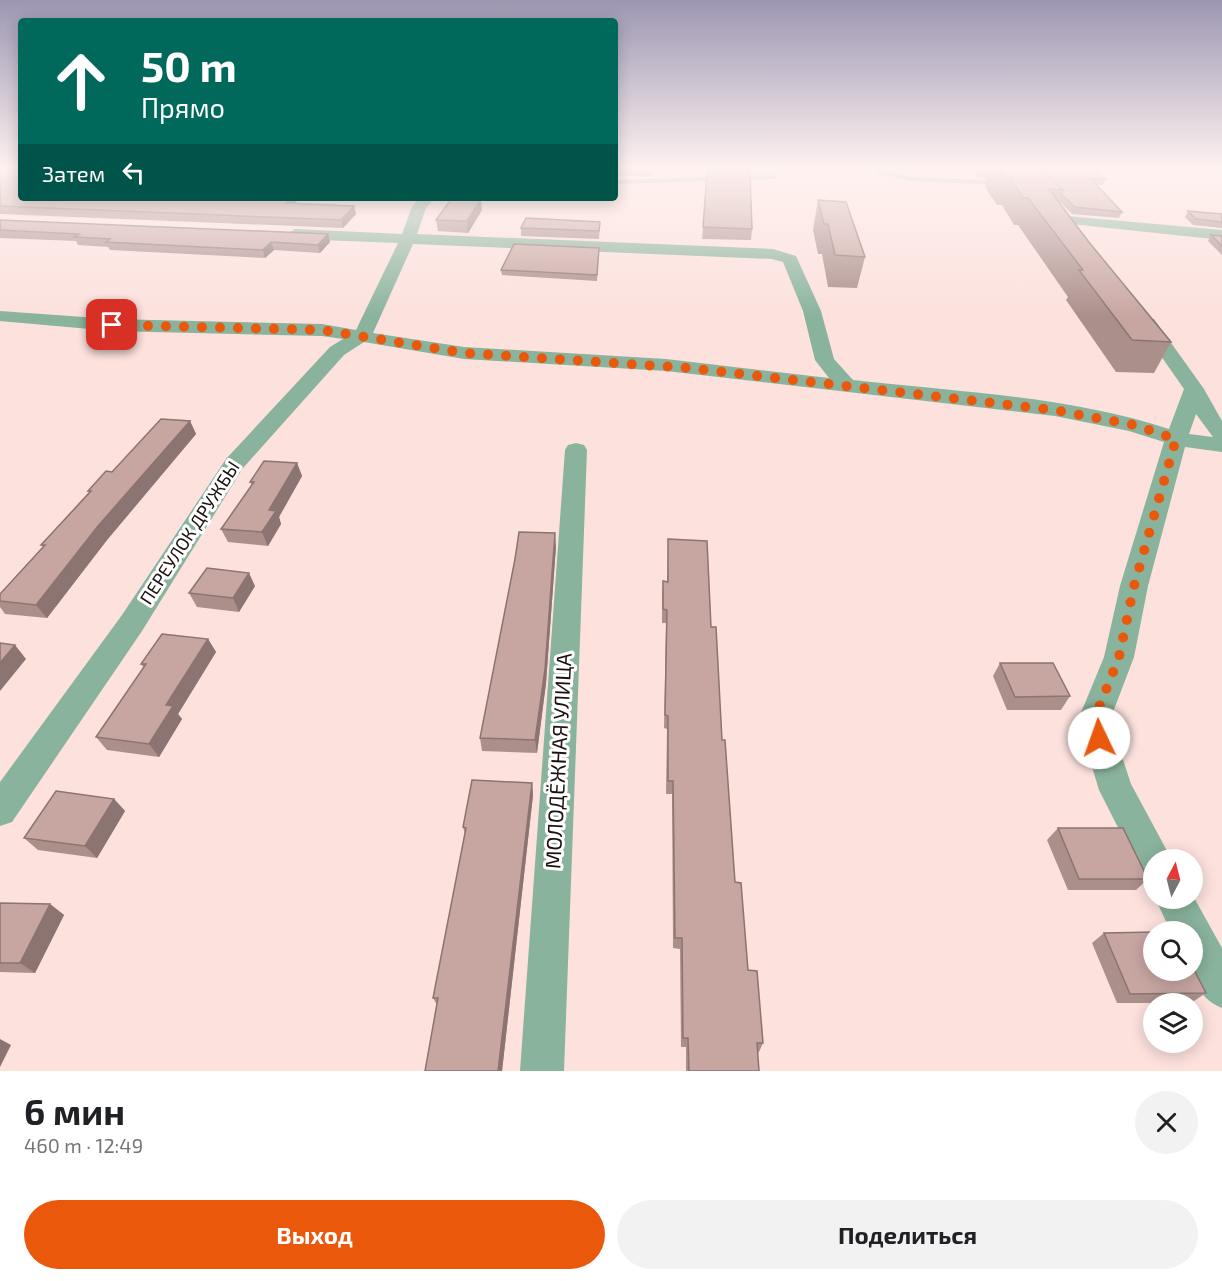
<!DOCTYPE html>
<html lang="ru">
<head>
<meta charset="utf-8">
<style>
	:root { --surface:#fff; --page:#f2f2f2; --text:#202124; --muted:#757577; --accent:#ea580c }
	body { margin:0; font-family:"Exo 2",sans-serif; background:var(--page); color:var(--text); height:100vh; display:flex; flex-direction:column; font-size:22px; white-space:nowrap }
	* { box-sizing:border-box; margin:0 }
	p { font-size:20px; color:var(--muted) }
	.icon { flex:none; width:33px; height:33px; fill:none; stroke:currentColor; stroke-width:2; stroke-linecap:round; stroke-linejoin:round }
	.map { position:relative; height:1071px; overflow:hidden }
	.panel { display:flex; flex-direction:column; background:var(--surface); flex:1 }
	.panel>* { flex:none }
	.banner { position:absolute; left:18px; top:18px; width:600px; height:183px; border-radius:6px; box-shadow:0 3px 15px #0003; background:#00695c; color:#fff; overflow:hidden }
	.needle { width:39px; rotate:7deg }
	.tools { position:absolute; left:1143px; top:849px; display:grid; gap:12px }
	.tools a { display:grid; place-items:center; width:60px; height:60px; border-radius:50%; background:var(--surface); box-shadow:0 3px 15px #0003; font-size:30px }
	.pin { position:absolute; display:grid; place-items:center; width:51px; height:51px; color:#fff; margin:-26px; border-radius:12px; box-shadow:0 3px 9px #0006 }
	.me { position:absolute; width:66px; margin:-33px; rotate:357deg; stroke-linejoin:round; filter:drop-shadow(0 0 4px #0008) }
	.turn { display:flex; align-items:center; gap:21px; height:126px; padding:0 24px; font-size:27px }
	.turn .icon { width:78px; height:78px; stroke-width:2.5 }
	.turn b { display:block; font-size:42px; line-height:51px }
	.then { display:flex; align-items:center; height:57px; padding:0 24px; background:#0003; gap:12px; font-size:22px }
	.round { display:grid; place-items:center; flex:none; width:63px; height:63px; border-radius:32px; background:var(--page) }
	.head { display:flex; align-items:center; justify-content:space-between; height:102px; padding:0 24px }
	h1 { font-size:36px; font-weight:700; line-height:45px }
	.cta { display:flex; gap:12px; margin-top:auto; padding:12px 24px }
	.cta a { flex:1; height:69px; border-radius:36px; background:var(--accent); color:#fff; font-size:24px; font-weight:700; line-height:69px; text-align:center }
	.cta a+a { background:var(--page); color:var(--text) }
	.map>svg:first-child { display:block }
</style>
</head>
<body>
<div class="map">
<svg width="1222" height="1071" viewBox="0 0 1222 1071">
	<rect width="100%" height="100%" fill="#fce1dd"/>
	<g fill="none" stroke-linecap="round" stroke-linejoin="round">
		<path fill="#89b39c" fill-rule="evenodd" d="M 875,167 L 882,167 L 882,170 L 912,177 L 1005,181 L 1009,183 L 1005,185 L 912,181 L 876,173 Z
			M 776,175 L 776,179 L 773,179 L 615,184 L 615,180 Z"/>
		<path fill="#89b39c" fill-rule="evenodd" d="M 419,198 L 434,198 L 426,208 L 417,234 L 773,249 L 796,256 L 821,311 L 834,359 L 853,380 C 958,392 1068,396 1169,429 L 1184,389 L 1138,323 L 1140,319 L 1154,319 L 1204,389 L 1222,421 L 1222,452 L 1185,447 L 1148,586 L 1134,657 L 1110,720 L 1131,784 L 1172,860 L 1154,860 L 1154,878 L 1141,873 L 1099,790 L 1078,720 L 1104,657 L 1120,586 L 1164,442 L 1129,431 L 1055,416 L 666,371 L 464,359 L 364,342 L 344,355 L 243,468 L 142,631 L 12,822 L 0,826 L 0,782 L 122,615 L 226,459 L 330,347 L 343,339 L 322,336 L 112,331 L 0,321 L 0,311 L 112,319 L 322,324 L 356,330 L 398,243 L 295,239 L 287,234 L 295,229 L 402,234 L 412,207 ZM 413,244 L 772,259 L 783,262 L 803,311 L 815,360 L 829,378 L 666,359 L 464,347 L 373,333 ZM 1196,414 L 1213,437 L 1189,434 Z
			M 1067,216 L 1222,230 L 1222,240 L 1062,223 L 1060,220 L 1062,217 Z
			M 576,443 L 584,445 L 587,450 L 564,1071 L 520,1071 L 565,450 L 568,445 Z
			M 1192,894 L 1222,948 L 1222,1008 C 1188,994 1192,962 1192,932 L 1171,932 L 1155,898 L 1192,898 Z"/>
	</g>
	<path fill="#ab8f8b" d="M 0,167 L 21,198 L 299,198 L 295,203 L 354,206 L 356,214 L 343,228 L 0,214 Z
		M 615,167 L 653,167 L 651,177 L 615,175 Z
		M 708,167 L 750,167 L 752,229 L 751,240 L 702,239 Z
		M 765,167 L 786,167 L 786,168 Z
		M 971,167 L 1093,167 L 1106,179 L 1103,185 L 1096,185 L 1122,212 L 1119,218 L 1072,214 L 1059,201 L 1058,201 L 1088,241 L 1171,342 L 1154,373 L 1116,372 L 1066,300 L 1068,297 L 1018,225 L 1014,225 L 1002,205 L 997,205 L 985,187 L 987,179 L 978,178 Z
		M 818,200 L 865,257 L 857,288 L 828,287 L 822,254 L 818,254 L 813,230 Z
		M 482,210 L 468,233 L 438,231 L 436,220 Z
		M 1188,211 L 1222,214 L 1222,228 L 1193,225 L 1185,217 Z
		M 0,220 L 328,234 L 330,242 L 320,253 L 274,250 L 265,258 L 110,250 L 108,247 L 78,245 L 76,241 L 0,238 Z
		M 600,222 L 599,239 L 521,236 L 521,228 Z
		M 1211,235 L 1222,236 L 1222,255 L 1208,241 Z
		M 599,248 L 597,281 L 502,275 L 501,270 Z
		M 190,421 L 196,434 L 107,540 L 47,618 L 5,614 L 0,607 L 0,594 L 43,547 L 41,545 L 89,492 L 88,491 L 112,472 Z
		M 297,463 L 302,476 L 279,517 L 281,524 L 268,546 L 228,542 L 221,529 L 252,485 L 250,482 Z
		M 668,539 L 711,627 L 735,882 L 748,970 L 763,1043 L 759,1052 L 757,1052 L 759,1071 L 686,1071 L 686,1047 L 681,1047 L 680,949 L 673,948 L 672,794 L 666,794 L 667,729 L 664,728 L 666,623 L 662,623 L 662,595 L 663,581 L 667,582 Z
		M 556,546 L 546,683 L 537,753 L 482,751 L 480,738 Z
		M 255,586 L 239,612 L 197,607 L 189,593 Z
		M 208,639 L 216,652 L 178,714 L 182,719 L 159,757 L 107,750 L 96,737 L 144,668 L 141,664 Z
		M 1000,663 L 1070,696 L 1061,710 L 1007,710 L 993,676 Z
		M 532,783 L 533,795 L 502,1071 L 425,1071 L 437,1005 L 433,998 L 465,834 L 463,827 Z
		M 114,799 L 125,811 L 97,858 L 38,850 L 24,838 Z
		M 1058,828 L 1148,879 L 1136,890 L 1068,890 L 1047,840 Z
		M 0,903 L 50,904 L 64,915 L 35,973 L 0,972 Z
		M 1104,933 L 1206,993 L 1191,1003 L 1117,1003 L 1092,943 Z"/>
	<path fill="#8b7471" d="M 291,198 L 299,198 L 288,211 L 286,203 Z
		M 481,199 L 482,210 L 468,233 L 467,221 Z
		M 354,206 L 356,214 L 343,228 L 341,220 Z
		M 328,234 L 330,242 L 320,253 L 318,245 Z
		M 271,242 L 274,250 L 265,258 L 263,250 Z
		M 190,421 L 196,434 L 107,540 L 47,618 L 36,605 L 98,526 Z
		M 297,463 L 302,476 L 279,517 L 281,524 L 268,546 L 262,532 L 269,510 Z
		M 555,533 L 556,546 L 546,683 L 537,753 L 535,740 Z
		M 249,573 L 255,586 L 239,612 L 233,598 Z
		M 208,639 L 216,652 L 178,714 L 182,719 L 159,757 L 149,744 L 166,705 Z
		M 15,645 L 26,659 L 0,691 L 0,663 Z
		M 532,783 L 533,795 L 502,1071 L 498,1071 Z
		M 114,799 L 125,811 L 97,858 L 85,846 Z
		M 50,904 L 64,915 L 35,973 L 20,963 Z
		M 0,1039 L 11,1045 L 0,1067 Z"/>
	<path fill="#c7a6a2" stroke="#8b7471" stroke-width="1.5" d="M 0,167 L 21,167 L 21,198 L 291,198 L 286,203 L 354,206 L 341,220 L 0,206 Z
		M 977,167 L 991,167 L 989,172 L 980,172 Z
		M 997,167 L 1040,167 L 1063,190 L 1049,189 L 1088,241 L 1171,342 L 1132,340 L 1079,270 L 1083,270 L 1028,198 L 1023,198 L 1011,178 L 1006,178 Z
		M 1040,167 L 1093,167 L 1106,179 L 1090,178 L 1122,212 L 1075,207 L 1061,194 L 1063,190 Z
		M 750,172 L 752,229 L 703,227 L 707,173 Z
		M 452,198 L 460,198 L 481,199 L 467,221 L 436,220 Z
		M 818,200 L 846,202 L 865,257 L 835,255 L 828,224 L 824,224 Z
		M 1188,211 L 1222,214 L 1222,222 L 1196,219 Z
		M 526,218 L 600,222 L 599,231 L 521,228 Z
		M 0,220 L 328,234 L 318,245 L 271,242 L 263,250 L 106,242 L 110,239 L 74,237 L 79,234 L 0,230 Z
		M 1211,235 L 1222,236 L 1222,246 Z
		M 514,244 L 599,248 L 597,275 L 501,270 Z
		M 161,419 L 190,421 L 98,526 L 36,605 L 0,601 L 0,594 L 45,545 L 41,545 L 91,491 L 88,491 L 106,471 L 112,472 Z
		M 264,461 L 297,463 L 269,510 L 276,511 L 262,532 L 221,529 L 254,482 L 250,482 Z
		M 519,532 L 555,533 L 545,669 L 535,740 L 480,738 L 515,559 Z
		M 668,539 L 707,541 L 711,627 L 716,627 L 722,740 L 725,740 L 735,882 L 741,883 L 748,970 L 757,971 L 763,1043 L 757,1043 L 759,1071 L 689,1071 L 688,1038 L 683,1038 L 682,938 L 675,938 L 673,781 L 668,781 L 668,716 L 665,715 L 667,610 L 663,609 L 663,581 L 668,582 Z
		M 207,568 L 249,573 L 233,598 L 189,593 Z
		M 162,634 L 208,639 L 166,705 L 173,706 L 149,744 L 96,737 L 146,664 L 141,664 Z
		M 0,643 L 15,645 L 0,663 Z
		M 1000,663 L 1053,663 L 1070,696 L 1015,697 Z
		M 472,780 L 532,783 L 498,1071 L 425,1071 L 438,998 L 433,998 L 466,828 L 463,827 Z
		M 56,791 L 114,799 L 85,846 L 24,838 Z
		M 1058,828 L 1123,828 L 1148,879 L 1079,879 Z
		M 0,903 L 50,904 L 20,963 L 0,963 Z
		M 1154,932 L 1154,970 L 1192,970 L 1192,966 L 1206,993 L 1130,994 L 1104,933 Z"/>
	<linearGradient id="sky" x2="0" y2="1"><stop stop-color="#9c96b2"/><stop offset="0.53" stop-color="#fef2f0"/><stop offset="1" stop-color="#fef2f0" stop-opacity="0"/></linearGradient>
	<rect width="1222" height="317" fill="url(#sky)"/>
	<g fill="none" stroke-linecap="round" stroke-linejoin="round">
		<path stroke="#ea580c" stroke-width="10" stroke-dasharray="0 18" d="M 112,325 L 322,330 L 464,353 L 689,368 L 1054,410 L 1134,425 L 1176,439 L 1134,586 L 1119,657 L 1094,720 L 1099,738"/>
	</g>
	<g text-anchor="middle" stroke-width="6" stroke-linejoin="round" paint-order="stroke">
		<g font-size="18" fill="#1c110f" stroke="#fff">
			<text transform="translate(190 533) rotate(-57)" y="6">ПЕРЕУЛОК ДРУЖБЫ</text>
		</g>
		<g font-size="21" fill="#1c110f" stroke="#fff">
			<text transform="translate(559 761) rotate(-87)" y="7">МОЛОДЁЖНАЯ УЛИЦА</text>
		</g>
	</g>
</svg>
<div class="tools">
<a><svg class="needle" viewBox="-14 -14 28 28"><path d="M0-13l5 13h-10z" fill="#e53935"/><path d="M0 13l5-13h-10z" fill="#757577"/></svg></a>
<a><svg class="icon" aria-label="search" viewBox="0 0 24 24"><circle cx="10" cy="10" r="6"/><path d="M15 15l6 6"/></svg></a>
<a><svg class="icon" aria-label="layers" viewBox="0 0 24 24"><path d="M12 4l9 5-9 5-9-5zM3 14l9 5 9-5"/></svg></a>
</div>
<div class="pin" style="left:112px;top:325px;background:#d93025"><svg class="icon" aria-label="arrive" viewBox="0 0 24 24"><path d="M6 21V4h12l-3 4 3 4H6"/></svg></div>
<svg class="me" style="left:1099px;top:738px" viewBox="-20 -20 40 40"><circle r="19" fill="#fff"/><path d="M0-13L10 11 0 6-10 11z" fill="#ea580c"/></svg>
<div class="banner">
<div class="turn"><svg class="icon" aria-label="ahead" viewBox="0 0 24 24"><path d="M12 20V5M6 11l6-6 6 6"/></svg><div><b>50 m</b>Прямо</div></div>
<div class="then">Затем<svg class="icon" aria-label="left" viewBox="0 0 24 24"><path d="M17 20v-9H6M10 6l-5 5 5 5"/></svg></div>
</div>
</div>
<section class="panel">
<div class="head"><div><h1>6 мин</h1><p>460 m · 12:49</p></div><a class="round"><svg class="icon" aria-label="close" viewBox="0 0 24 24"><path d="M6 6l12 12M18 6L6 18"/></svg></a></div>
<div class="cta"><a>Выход</a><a>Поделиться</a></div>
</section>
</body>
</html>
